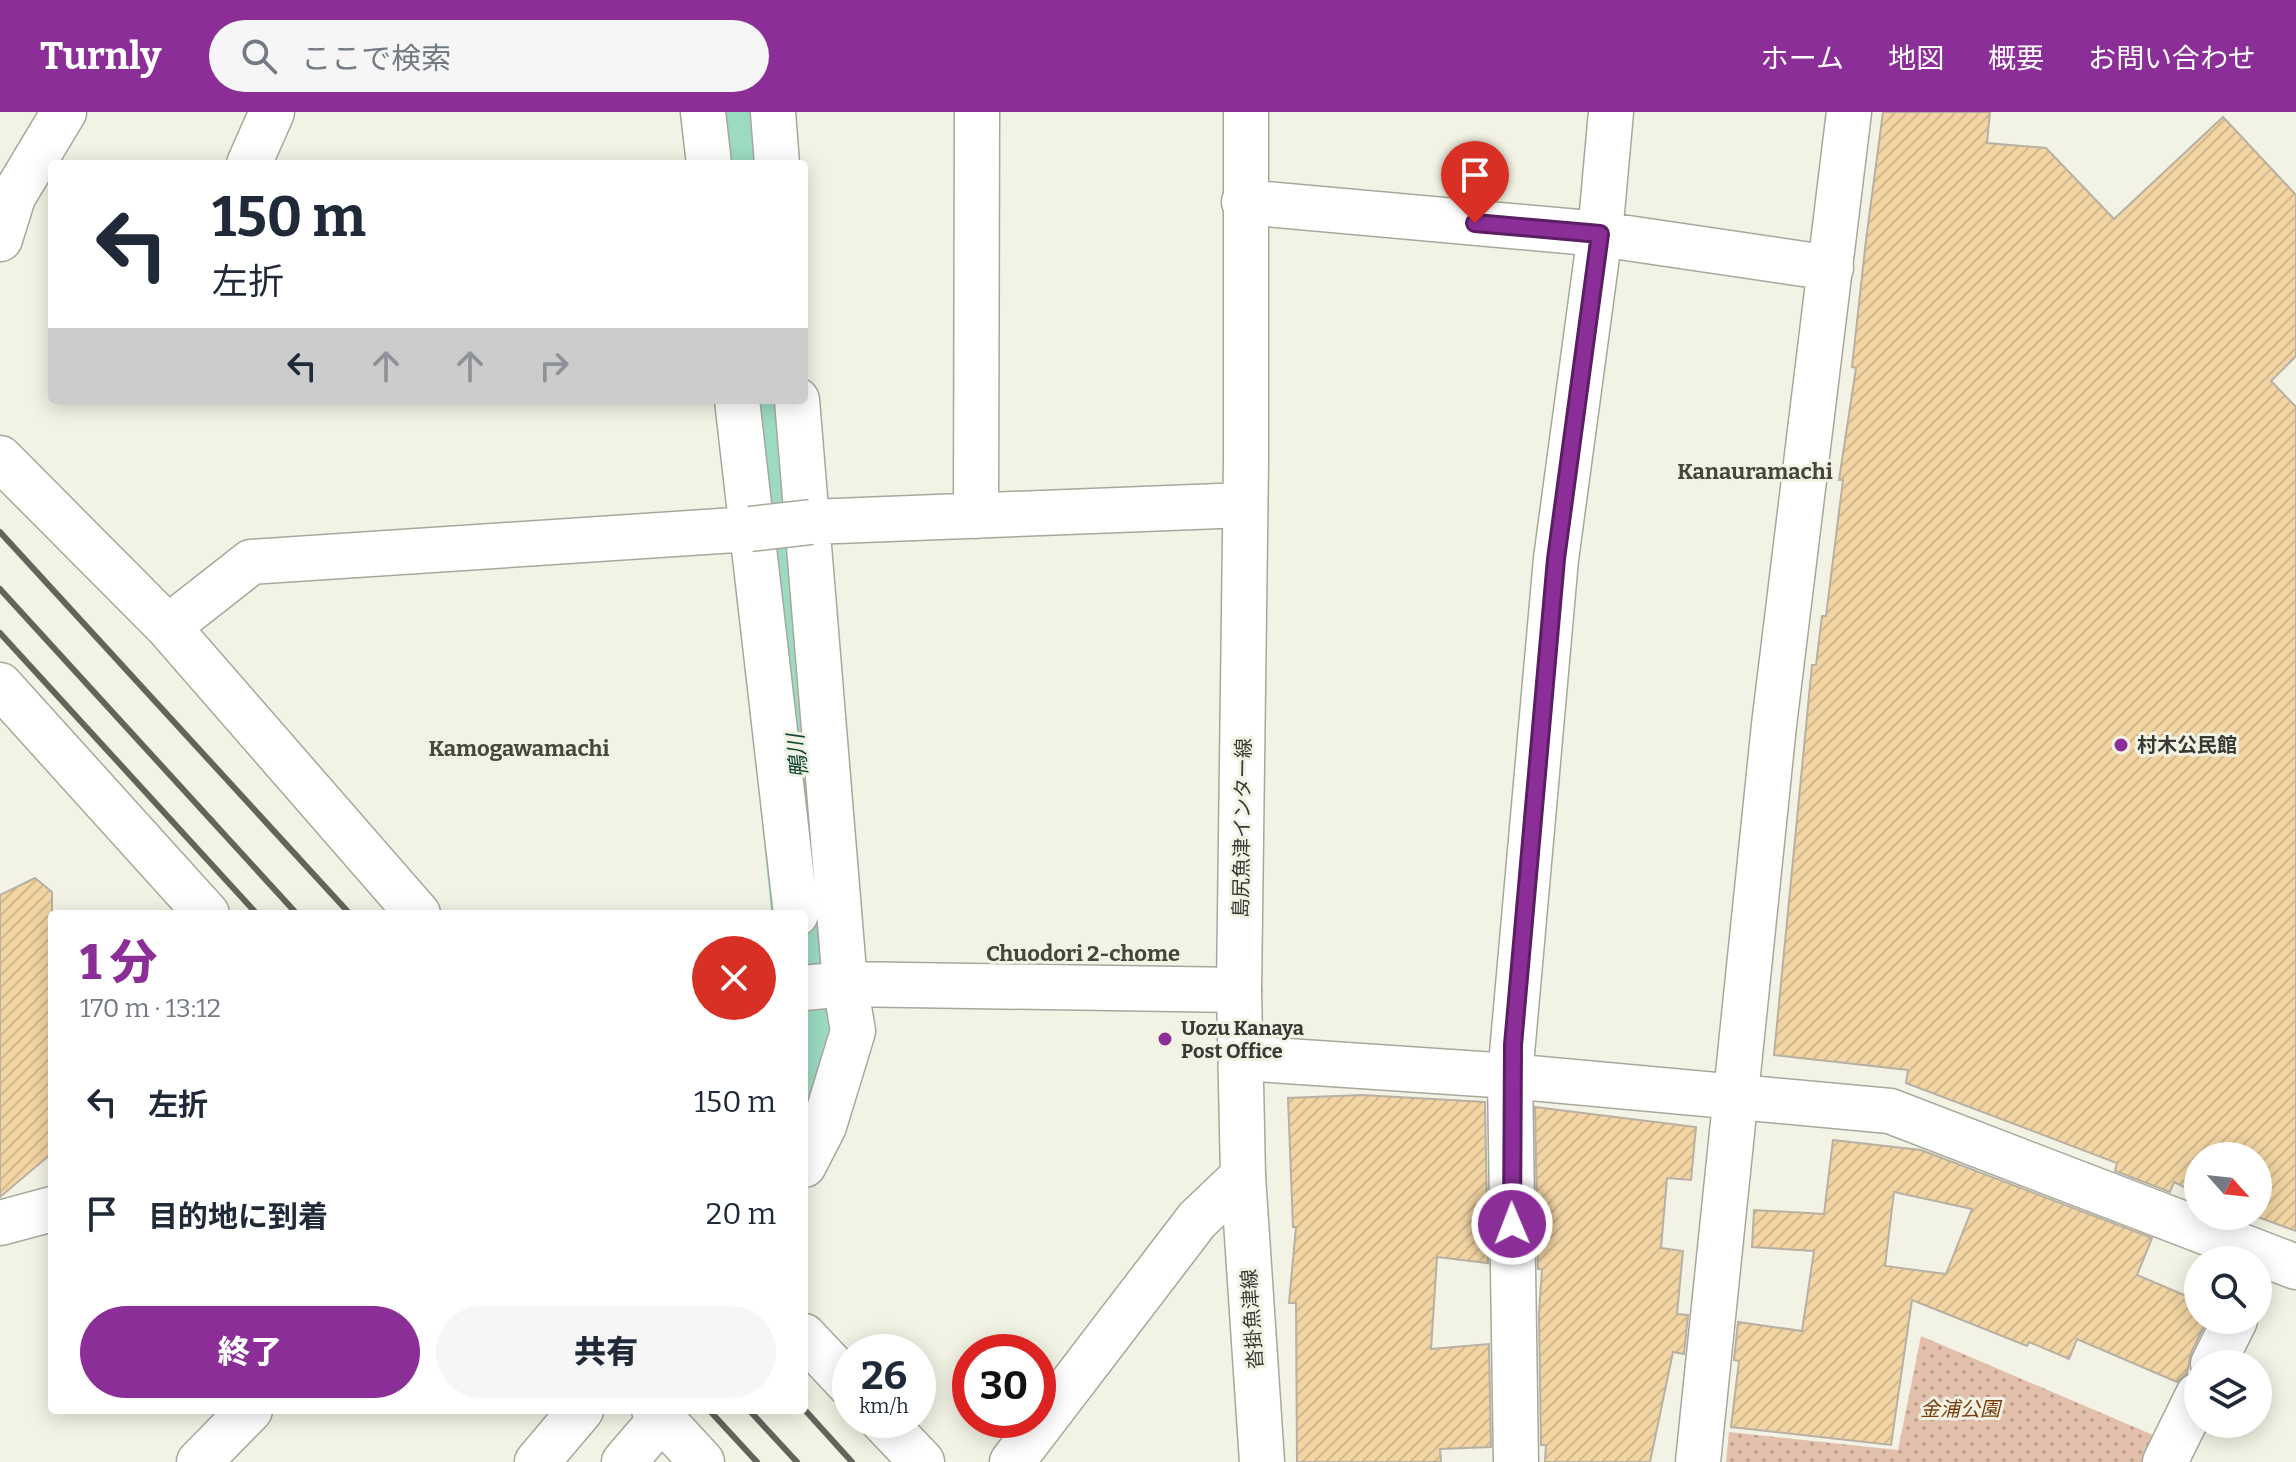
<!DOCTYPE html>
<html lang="ja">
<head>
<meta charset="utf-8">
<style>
	:root { --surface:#fff; --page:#f6f6f7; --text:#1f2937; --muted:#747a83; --accent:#8c2e98 }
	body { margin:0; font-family:Bitter,"Noto Sans JP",serif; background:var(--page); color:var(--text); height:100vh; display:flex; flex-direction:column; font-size:30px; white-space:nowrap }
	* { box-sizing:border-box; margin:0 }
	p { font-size:26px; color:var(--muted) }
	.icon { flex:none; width:44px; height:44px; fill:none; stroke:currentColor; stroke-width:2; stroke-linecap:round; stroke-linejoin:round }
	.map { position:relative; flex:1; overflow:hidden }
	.drawer { position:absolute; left:48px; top:798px; width:760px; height:504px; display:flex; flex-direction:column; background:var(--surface); border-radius:8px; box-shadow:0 4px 20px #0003 }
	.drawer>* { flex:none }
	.guide { position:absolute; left:48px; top:48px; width:760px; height:244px; border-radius:8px; box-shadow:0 4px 20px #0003; background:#fff; color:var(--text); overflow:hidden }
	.needle { width:52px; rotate:117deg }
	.fabs { position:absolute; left:2184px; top:1030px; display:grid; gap:16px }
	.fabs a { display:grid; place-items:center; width:88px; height:88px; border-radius:50%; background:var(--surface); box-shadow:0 4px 20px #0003; font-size:40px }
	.speed { position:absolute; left:832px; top:1222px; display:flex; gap:16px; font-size:40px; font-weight:700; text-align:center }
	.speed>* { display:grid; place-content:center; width:104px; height:104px; border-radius:50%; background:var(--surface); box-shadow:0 4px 20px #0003; line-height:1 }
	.speed small { font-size:20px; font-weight:400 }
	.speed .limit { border:12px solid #d22; background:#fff; color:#111 }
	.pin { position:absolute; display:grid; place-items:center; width:68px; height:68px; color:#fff; margin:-82px -34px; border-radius:50% 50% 50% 0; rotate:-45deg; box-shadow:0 0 8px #0007 }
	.pin .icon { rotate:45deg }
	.me { position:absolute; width:88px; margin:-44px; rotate:359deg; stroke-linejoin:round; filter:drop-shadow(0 0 6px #0008) }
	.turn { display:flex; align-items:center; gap:28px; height:168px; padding:0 32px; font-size:36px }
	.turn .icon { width:104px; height:104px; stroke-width:2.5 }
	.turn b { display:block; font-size:56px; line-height:68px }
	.lanes { display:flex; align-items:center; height:76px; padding:0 32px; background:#0003; justify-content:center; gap:40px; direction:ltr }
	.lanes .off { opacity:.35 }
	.round { display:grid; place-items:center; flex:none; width:84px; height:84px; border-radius:42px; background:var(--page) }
	.overview { display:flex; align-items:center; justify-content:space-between; height:136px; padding:0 32px }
	h1 { font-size:48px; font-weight:800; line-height:60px; color:var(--accent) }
	.action { display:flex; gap:16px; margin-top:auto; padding:16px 32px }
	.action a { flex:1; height:92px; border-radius:48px; background:var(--accent); color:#fff; font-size:32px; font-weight:800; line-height:92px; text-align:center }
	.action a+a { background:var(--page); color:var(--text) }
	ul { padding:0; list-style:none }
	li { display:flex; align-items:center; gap:24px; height:112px; padding:0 32px }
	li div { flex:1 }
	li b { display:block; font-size:30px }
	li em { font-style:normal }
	header { display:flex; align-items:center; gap:48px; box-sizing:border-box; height:112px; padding:0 40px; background:var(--accent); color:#fff }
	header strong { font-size:38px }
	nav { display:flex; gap:44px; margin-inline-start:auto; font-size:28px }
	.search { width:560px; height:72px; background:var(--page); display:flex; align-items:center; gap:20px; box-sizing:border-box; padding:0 28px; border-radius:44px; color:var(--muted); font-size:30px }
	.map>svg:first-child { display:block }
</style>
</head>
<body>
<header>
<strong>Turnly</strong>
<div class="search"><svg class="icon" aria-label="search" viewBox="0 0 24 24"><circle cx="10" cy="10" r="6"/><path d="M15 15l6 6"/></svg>ここで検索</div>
<nav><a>ホーム</a><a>地図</a><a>概要</a><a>お問い合わせ</a></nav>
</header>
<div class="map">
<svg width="2296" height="1350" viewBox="0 0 2296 1350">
	<defs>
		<pattern id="park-dots" width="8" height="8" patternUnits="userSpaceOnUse" patternTransform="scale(2)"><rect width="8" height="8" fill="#e2c0ac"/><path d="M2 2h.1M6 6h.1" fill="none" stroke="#b89d8d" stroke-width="1.8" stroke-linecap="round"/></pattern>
		<pattern id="building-hatch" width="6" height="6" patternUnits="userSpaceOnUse" patternTransform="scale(2)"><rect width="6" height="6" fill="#f3d5a3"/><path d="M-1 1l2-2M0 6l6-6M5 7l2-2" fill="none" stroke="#d1b88d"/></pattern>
	</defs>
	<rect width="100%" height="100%" fill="#f2f3e4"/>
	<path fill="url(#park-dots)" d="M 1921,1224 L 2160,1326 L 2149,1350 L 1726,1350 L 1729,1320 L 1898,1338 Z"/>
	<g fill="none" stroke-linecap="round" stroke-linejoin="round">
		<path stroke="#9cdbc2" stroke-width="82" d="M 730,0 L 736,52
			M 761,288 L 824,917 L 804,998"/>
	</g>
	<path fill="url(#building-hatch)" stroke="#b8b0a4" stroke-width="2" fill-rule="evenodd" d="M 1883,0 L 1990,0 L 1987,31 L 2046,36 L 2114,107 L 2223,5 L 2296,83 L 2296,244 L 2271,269 L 2296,295 L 2296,1119 L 2255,1104 L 2258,1044 L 2198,1044 L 2198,1082 L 2174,1070 L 2170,1080 L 2115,1059 L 2117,1051 L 1906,971 L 1908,958 L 1774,943 L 1812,553 L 1816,553 L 1822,504 L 1826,504 L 1843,368 L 1839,368 L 1856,256 L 1852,255 L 1866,128 Z
		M 35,766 L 52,780 L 52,1041 L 0,1085 L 0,783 Z
		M 1362,983 L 1485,990 L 1488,1151 L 1437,1145 L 1431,1237 L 1489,1232 L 1491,1335 L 1440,1337 L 1441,1350 L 1297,1350 L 1296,1191 L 1289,1191 L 1296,1115 L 1293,1115 L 1288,986 Z
		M 1535,995 L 1696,1015 L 1691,1068 L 1667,1066 L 1661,1136 L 1683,1139 L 1677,1202 L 1688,1203 L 1684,1242 L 1673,1240 L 1650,1350 L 1545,1350 L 1546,1333 L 1541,1333 L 1539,1202 L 1542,1157 L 1538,1157 Z
		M 1833,1028 L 1921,1038 L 2152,1126 L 2137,1163 L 2198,1189 L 2198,1208 L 2207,1208 L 2191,1241 L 2187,1261 L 2177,1270 L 2077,1227 L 2069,1247 L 2029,1230 L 2027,1234 L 1912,1188 L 1891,1333 L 1731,1315 L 1739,1249 L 1734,1248 L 1738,1210 L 1802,1219 L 1814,1139 L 1752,1135 L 1754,1098 L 1824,1102 ZM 1894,1080 L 1972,1097 L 1946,1162 L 1885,1154 Z"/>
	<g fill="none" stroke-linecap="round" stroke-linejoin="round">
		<g stroke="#a7a89b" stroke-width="47">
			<path id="street" d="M 703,0 L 709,52
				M 773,0 L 777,52
				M 249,52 L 272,0
				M 1244,90 L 1600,122 L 1831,156
				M 0,127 L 13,85 L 64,0
				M 737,288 L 796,802
				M 797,288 L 845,872 L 853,919 L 824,1014 L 804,1053
				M 0,346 L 168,515 L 418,802
				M 976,404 L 977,0
				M 811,410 L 1245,393
				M 168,515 L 251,450 L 750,417
				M 0,573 L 207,802
				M 804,876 L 845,872 L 1239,878
				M 1242,946 L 1510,964 L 1890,999 L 2296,1155
				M 0,1111 L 52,1097
				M 804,1224 L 850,1273
				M 2213,1252 L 2235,1208
				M 654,1298 L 702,1350
				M 882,1308 L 922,1350
				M 199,1350 L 250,1298
				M 537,1350 L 581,1298
				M 624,1350 L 661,1307
				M 1516,1350 L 1510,964 L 1556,447 L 1600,122 L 1611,0
				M 1698,1350 L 1774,613 L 1849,0
				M 2165,1350 L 2198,1283"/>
		</g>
		<g stroke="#a7a89b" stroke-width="47">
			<path id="secondary" d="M 1243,1064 L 1262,1350"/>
		</g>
		<g stroke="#a7a89b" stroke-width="47">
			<path id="primary" d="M 1012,1350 L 1197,1108 L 1243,1064 L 1239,878 L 1246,349 L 1246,0"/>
		</g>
		<use href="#street" stroke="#fff" stroke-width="44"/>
		<use href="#secondary" stroke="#fff" stroke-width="44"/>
		<use href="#primary" stroke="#fff" stroke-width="44"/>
		<path stroke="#63645c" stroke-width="6" d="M 0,420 L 350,802
			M 0,477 L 297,802
			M 0,521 L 257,802
			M 804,1297 L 852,1350
			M 709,1298 L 757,1350
			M 749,1298 L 797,1350"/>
		<g stroke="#a7a89b" stroke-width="47" stroke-linecap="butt">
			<path id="street-bridge" d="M 750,417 L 811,410"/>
		</g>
		<use href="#street-bridge" stroke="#fff" stroke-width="44"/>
	</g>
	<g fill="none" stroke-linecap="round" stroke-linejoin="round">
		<g stroke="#5b1e63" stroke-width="20">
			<path id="route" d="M 1475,111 L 1600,122 L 1556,447 L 1513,933 L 1512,1112"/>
		</g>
		<use href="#route" stroke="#8c2e98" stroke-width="14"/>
	</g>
	<g fill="#8c2e98" stroke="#f2f3e4" stroke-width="3">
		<circle cx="2121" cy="633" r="8"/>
		<circle cx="1165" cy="927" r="8"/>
	</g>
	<g text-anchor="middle" stroke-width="6" stroke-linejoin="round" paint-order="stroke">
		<g font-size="20" font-weight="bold" fill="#393a34" stroke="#f2f3e4" text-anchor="start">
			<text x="2137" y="640">村木公民館</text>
			<text x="1181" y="923">Uozu Kanaya<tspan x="1181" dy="23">Post Office</tspan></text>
		</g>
		<g font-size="20" fill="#393a34" stroke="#f2f3e4">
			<text transform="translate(1242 716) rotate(-89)" y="7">島尻魚津インター線</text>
			<text transform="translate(1252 1207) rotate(-94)" y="7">沓掛魚津線</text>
		</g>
		<g font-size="20" font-style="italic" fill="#7a3b0e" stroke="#f2f3e4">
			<text x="1960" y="1304">金浦公園</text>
		</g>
		<g font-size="22" font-weight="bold" fill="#46463a" stroke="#f2f3e4">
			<text x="1755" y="367">Kanauramachi</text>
			<text x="519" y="644">Kamogawamachi</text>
			<text x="1083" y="849">Chuodori 2-chome</text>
		</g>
		<g font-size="22" font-style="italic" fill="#114535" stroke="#f2f3e4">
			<text transform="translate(797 644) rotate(-96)" y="8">鴨川</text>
		</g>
	</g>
</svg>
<div class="fabs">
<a><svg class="needle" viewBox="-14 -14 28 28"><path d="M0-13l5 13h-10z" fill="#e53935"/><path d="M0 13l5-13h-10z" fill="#747a83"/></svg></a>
<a><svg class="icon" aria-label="search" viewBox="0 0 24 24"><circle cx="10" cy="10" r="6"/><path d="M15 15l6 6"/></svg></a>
<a><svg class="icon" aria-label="layers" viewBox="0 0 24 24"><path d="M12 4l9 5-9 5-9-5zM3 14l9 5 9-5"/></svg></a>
</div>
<div class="speed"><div>26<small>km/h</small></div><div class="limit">30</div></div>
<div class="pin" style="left:1475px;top:111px;background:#d93025"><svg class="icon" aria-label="arrive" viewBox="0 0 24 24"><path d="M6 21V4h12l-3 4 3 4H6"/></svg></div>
<svg class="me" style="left:1512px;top:1112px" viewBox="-20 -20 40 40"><circle r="17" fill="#8c2e98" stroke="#fff" stroke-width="3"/><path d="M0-11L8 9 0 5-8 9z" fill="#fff"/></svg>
<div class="guide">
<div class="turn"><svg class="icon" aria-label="left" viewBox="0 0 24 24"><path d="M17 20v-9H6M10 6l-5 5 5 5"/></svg><div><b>150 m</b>左折</div></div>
<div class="lanes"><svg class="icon" aria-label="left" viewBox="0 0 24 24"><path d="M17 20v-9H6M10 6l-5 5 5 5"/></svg><svg class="icon off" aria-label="ahead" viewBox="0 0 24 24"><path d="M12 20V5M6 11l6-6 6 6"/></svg><svg class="icon off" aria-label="ahead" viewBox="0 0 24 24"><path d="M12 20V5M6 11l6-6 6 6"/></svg><svg class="icon off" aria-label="right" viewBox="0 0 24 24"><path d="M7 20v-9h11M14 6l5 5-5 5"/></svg></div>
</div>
<section class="drawer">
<div class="overview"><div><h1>1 分</h1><p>170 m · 13:12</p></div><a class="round" style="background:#d93025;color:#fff"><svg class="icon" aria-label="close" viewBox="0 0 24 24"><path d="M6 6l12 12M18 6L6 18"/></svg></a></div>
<ul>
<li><svg class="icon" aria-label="left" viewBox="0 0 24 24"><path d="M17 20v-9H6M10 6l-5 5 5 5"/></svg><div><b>左折</b></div><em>150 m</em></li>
<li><svg class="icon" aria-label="arrive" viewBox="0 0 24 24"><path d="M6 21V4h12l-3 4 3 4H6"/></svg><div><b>目的地に到着</b></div><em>20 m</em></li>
</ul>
<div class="action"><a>終了</a><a>共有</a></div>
</section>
</div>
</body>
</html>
